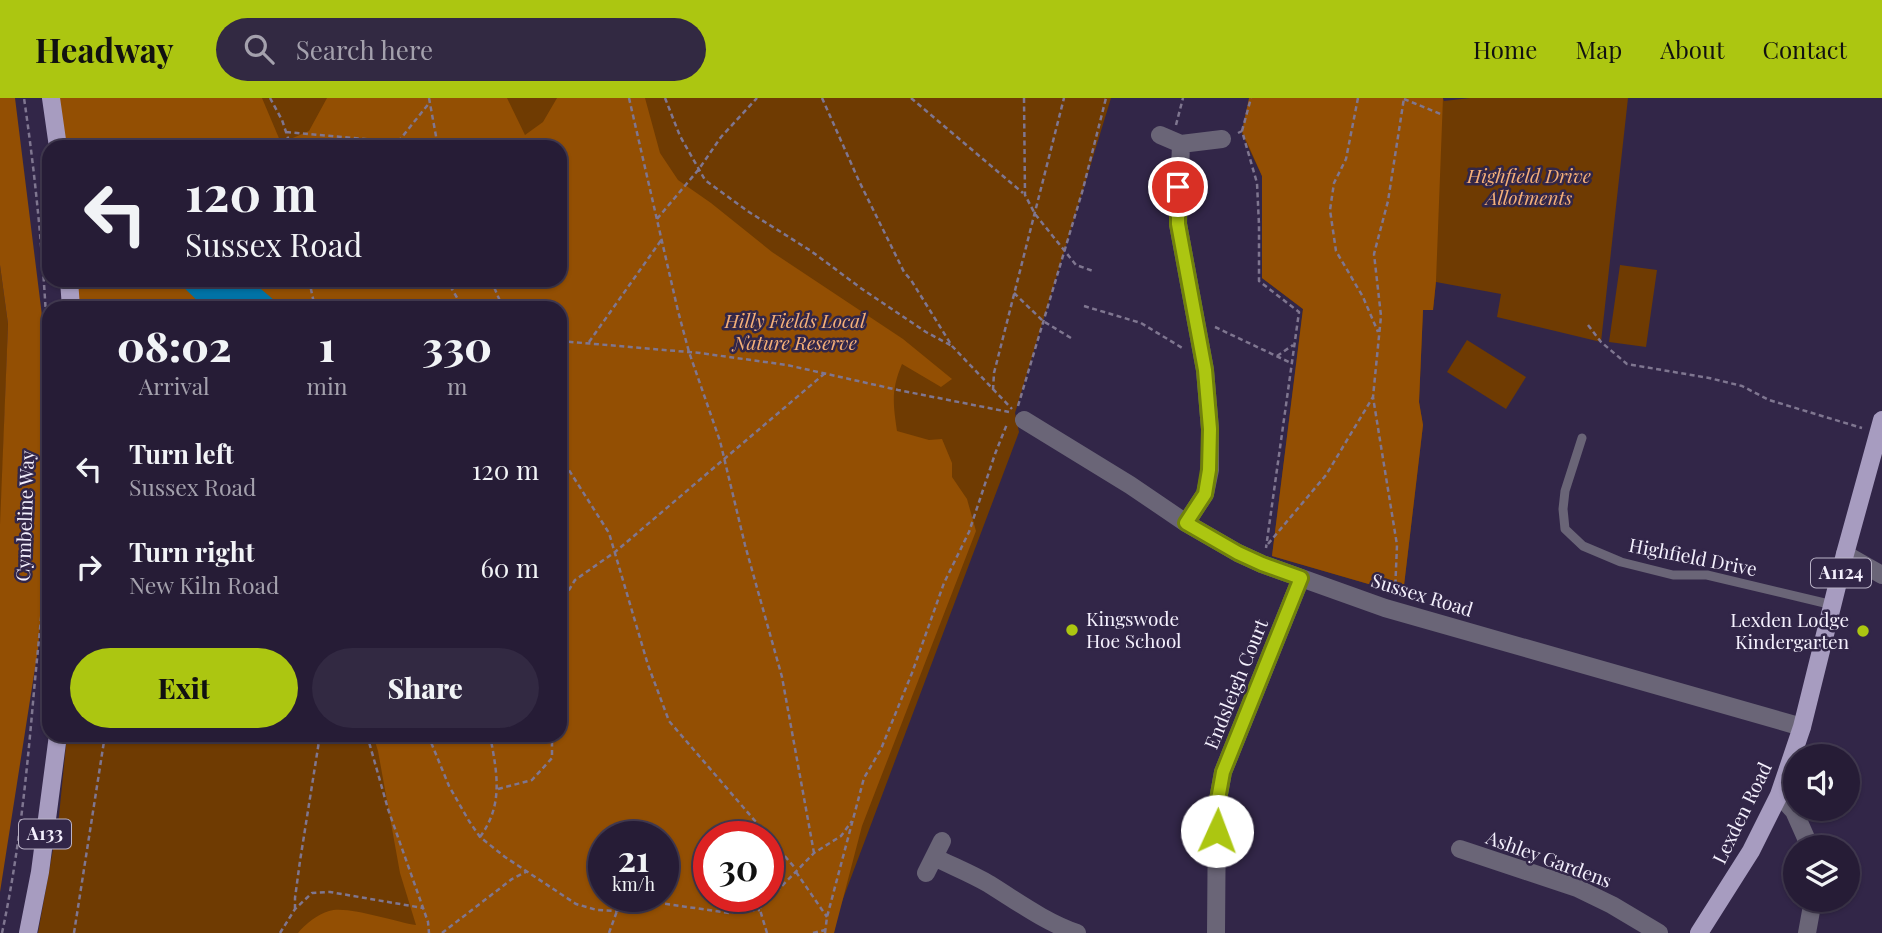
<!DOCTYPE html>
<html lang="en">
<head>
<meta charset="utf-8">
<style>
	:root { --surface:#261c36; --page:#322942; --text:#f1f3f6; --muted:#a4a1ad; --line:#423a51; --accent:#acc611 }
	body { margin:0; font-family:"Playfair Display",serif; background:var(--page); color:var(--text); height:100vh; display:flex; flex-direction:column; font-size:26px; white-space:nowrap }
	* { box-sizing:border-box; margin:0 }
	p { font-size:23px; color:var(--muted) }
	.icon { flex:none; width:38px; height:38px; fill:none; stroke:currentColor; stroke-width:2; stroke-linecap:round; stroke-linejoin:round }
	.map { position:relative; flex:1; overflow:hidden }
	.side { position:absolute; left:42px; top:203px; width:525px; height:441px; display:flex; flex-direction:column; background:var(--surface); border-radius:21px; box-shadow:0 2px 5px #0004,0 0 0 2px var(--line) }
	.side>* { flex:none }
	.banner { position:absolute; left:42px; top:42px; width:525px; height:147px; border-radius:21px; box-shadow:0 2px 5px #0004,0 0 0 2px var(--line); background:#261c36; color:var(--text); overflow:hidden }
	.controls { position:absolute; left:1783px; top:646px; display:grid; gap:14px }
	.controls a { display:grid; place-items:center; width:77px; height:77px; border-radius:50%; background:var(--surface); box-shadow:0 2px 5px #0004,0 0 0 2px var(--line); font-size:35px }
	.speed { position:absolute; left:588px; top:723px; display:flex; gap:14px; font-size:35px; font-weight:700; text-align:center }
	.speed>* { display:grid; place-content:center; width:91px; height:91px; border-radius:50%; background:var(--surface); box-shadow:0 2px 5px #0004,0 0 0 2px var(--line); line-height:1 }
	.speed small { font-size:18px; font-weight:400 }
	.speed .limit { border:10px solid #d22; background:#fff; color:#111 }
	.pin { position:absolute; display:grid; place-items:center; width:60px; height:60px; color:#fff; margin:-30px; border:4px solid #fff; border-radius:50%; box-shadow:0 2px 7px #0007 }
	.me { position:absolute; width:77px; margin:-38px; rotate:2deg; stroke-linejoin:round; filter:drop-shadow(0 0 5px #0008) }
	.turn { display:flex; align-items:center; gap:24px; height:147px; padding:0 28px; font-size:32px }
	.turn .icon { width:91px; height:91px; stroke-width:2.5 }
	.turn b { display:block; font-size:49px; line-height:60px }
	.eta { display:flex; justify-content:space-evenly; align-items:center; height:119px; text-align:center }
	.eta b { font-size:42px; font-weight:800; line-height:49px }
	.button { display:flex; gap:14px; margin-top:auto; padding:14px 28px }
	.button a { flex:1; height:80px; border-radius:42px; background:var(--accent); color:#111; font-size:28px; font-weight:800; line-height:80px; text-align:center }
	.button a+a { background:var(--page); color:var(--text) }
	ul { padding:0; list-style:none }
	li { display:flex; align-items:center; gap:21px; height:98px; padding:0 28px }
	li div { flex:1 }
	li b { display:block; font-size:26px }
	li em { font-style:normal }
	header { display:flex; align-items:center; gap:42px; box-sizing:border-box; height:98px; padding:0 35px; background:var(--accent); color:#111 }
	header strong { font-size:33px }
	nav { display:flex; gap:38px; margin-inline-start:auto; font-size:24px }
	.search { width:490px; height:63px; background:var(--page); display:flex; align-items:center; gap:18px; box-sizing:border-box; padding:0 24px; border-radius:38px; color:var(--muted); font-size:26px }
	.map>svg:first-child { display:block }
</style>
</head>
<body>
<header>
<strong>Headway</strong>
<div class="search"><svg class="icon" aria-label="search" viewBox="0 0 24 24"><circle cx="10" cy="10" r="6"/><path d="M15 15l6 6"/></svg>Search here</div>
<nav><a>Home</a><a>Map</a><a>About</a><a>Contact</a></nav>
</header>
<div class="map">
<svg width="1882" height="835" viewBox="0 0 1882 835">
	<rect width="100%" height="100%" fill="#322648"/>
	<path fill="#6f3b02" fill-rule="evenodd" d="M 64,0 L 1111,0 L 1015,315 L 1019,334 L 838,814 L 834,835 L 38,835 L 59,718 L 67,637 L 560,637 L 560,49 L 69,49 ZM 604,738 L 663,738 L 663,798 L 604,798 ZM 709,738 L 768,738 L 768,798 L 709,798 Z
		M 1250,0 L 1443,0 L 1444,3 L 1470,0 L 1628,0 L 1601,244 L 1497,219 L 1501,196 L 1436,184 L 1433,212 L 1423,212 L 1419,304 L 1423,327 L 1403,496 L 1272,458 L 1303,211 L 1262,180 L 1262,78 L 1242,36 Z
		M 0,167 L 8,226 L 0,448 Z
		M 1620,167 L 1657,172 L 1646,249 L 1609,244 Z
		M 1467,242 L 1526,279 L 1506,311 L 1447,274 Z"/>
	<path fill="#934f03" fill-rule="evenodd" d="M 0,0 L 15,0 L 48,266 L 45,473 L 38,551 L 0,794 L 0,427 L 8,226 L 0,167 Z
		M 57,0 L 262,0 L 281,45 L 309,33 L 327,0 L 507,0 L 525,37 L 543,24 L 557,0 L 645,0 L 660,55 L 678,82 L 711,105 L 772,154 L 903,241 L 952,281 L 941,289 L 902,266 C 891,292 893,305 897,333 L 929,342 L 942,341 L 952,365 L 952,379 L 967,401 L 976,433 L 862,728 L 834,835 L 298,835 C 305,826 318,816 329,813 C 347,807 395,824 416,827 L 400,775 L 378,653 L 373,637 L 560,637 L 560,210 L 78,210 L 76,182 L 560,182 L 560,49 L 65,49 ZM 604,738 L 663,738 L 663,798 L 604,798 ZM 709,738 L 768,738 L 768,798 L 709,798 Z
		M 1249,0 L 1443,0 L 1436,183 L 1433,212 L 1423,212 L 1419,304 L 1423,327 L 1403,496 L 1272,458 L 1303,211 L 1262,180 L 1262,78 L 1242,33 Z"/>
	<path fill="#0172a6" d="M 176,182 L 250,182 L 274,202 L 283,207 L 282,210 L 205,210 Z"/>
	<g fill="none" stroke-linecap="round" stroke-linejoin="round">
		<path stroke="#7f7690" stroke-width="2.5" stroke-dasharray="5 3.5" stroke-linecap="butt" d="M 270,0 L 282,22 L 291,49
			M 429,0 L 438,49
			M 629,0 L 678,213 L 689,254 L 720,343 L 745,447 L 782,579 L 814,755
			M 665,0 L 680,38 L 705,82 L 749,114 L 811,153 L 862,191 L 926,234 L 952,248
			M 822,0 L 859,83 L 904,174 L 911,182 L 952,248 L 1012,311
			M 911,0 L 1023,95
			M 1024,0 L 1025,97 L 1035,116 L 1076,167 L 1093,173
			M 1358,0 L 1346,61 L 1334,85 L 1330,112 L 1336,153 L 1363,199 L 1378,234
			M 1404,1 L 1443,17
			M 1176,27 L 1183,0
			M 1242,33 L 1251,0
			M 286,34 L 398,44 L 399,49
			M 1238,35 L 1242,33 L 1257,85 L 1259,127 L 1259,183 L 1299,214 L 1266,450
			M 398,44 L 430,4
			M 657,121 L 699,71 L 721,39 L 757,0
			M 309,182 L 315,210
			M 444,182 L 452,191 L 463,210
			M 491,182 L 503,210
			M 1014,195 L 1043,223 L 1071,240
			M 1084,208 L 1141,225 L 1184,251
			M 1588,227 L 1601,244 L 1627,266 L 1709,280 L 1742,288 L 1769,302 L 1862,330
			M 1215,229 L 1291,265
			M 560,243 L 700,255 L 787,267 L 898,292 L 1009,314
			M 589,244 L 662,141
			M 1277,258 L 1293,247
			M 993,292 L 994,275 L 1064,0
			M 1018,308 L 1083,91 L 1106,0
			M 560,358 L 609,435 L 648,567 L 669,623 L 768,738
			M 1268,446 L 1326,377 L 1373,299
			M 1395,495 L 1397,447 L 1373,299 L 1381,218 L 1374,156 L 1388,103 L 1404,0
			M 560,507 L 575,482 L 615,454 L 824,276
			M 367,637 L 388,711 L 428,824 L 429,835
			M 428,637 L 449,688 L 469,723 L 480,739 L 505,759 L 576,806 L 597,812 L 617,813 L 637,807 L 660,805 L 729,815 L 760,812
			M 498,691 L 532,682 L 552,660 L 552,637
			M 480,739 C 504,706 497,675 490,637
			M 768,739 L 796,771
			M 796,774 L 827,819
			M 768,797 L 779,791 L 814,755 L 841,738 L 852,723
			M 295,811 L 295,800 L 300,763 L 320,637
			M 2,835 C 19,756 27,674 34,593 C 38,549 43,505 46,461 C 55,308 46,151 24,0
			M 74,835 L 105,637
			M 280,835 L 295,811 L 312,795 L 330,794 L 423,810
			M 442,835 L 512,781 L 526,774
			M 609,835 L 617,813
			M 767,835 L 760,812 L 761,802 L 767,798
			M 813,835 L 825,832
			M 825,835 L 827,819 L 864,680 L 881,651 L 912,575 L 944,485 L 969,434 L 995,356 L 1007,326"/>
		<path stroke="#6a6577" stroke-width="9" d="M 1582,340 L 1565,393 L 1563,411 L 1565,431 L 1583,448 L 1621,464 L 1673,477 L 1707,477 L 1833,507"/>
		<path stroke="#6a6577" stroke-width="18" d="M 1160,37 L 1181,46 L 1222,41
			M 1181,46 L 1178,126 L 1205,272 L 1210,331 L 1210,372 L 1205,396 L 1186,425
			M 1024,322 L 1130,387 L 1186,425 L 1238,455 L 1262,466 L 1385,510 L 1802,629
			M 1845,456 L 1882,477
			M 1779,697 L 1794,713 L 1810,749
			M 1460,751 L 1577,790 L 1612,807 L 1659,835
			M 934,759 C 952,768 972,776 989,786 C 1018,804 1045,824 1077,835
			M 926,775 L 942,743
			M 1216,835 L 1217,707 L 1223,674 L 1301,480
			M 1807,835 L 1813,802"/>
		<path stroke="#a79cc0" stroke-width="18" d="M 51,0 L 58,49
			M 69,182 L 71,210
			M 28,835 L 40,774 L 58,637
			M 1699,835 L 1751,753 L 1779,697 L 1802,629 L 1845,456 L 1882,322"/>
	</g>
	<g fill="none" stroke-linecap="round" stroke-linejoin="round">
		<g stroke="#70810b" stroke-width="18">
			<path id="route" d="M 1178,89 L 1178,126 L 1205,272 L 1210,331 L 1209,372 L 1205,396 L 1186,425 L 1238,455 L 1262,466 L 1301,480 L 1223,674 L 1217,707 L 1217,733"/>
		</g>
		<use href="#route" stroke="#acc611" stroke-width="12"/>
	</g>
	<g fill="#acc611" stroke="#322648" stroke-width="2.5">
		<circle cx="1072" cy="532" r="7"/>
		<circle cx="1863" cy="533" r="7"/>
	</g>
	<g text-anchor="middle" stroke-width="5" stroke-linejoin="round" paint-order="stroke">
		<g fill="#322648" stroke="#bab3c7" stroke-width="2">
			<rect x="1811" y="460.5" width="60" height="29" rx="5"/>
			<rect x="19" y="721.5" width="52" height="29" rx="5"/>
		</g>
		<g font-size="18" font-weight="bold" fill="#f4f0fd">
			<text x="1841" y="481">A1124</text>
			<text x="45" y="742">A133</text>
		</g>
		<g font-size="19" font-style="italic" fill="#f4af79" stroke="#322648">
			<text x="1529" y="85">Highfield Drive<tspan x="1529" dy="22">Allotments</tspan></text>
			<text x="795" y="230">Hilly Fields Local<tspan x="795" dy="22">Nature Reserve</tspan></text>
		</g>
		<g font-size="19" fill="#f4f0fd" stroke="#322648">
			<text transform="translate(25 418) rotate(-88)" y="7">Cymbeline Way</text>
			<text transform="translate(1693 459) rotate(11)" y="7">Highfield Drive</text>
			<text transform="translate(1422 497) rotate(17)" y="7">Sussex Road</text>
			<text transform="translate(1236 586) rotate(-68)" y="7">Endsleigh Court</text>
			<text transform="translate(1742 715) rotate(-64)" y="7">Lexden Road</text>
			<text transform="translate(1549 761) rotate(20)" y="7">Ashley Gardens</text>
		</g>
		<g font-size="19" fill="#f4f0fd" stroke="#322648" text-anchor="start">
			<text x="1086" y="528">Kingswode<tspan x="1086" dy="22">Hoe School</tspan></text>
			<text x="1849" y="529" text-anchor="end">Lexden Lodge<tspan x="1849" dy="22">Kindergarten</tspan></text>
		</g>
	</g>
</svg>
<div class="controls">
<a><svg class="icon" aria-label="sound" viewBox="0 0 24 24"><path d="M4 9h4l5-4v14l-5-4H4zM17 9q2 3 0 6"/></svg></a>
<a><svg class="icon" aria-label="layers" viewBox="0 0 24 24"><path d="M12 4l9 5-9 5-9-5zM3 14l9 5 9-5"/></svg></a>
</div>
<div class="speed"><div>21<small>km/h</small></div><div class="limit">30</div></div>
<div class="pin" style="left:1178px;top:89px;background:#d93025"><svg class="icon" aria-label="arrive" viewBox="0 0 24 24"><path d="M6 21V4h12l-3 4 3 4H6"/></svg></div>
<svg class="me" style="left:1217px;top:733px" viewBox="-20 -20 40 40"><circle r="19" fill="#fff"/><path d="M0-13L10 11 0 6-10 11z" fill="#acc611"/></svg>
<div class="banner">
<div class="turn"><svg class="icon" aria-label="left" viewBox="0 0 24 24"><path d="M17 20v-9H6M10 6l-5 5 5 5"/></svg><div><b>120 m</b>Sussex Road</div></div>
</div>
<section class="side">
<div class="eta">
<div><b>08:02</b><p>Arrival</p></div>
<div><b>1</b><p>min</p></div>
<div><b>330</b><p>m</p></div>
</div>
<ul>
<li><svg class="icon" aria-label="left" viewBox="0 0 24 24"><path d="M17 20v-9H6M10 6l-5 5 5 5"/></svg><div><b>Turn left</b><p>Sussex Road</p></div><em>120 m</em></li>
<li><svg class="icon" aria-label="right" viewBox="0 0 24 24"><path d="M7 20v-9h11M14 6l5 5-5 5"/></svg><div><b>Turn right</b><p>New Kiln Road</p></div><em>60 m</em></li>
</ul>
<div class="button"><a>Exit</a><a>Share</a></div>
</section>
</div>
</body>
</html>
